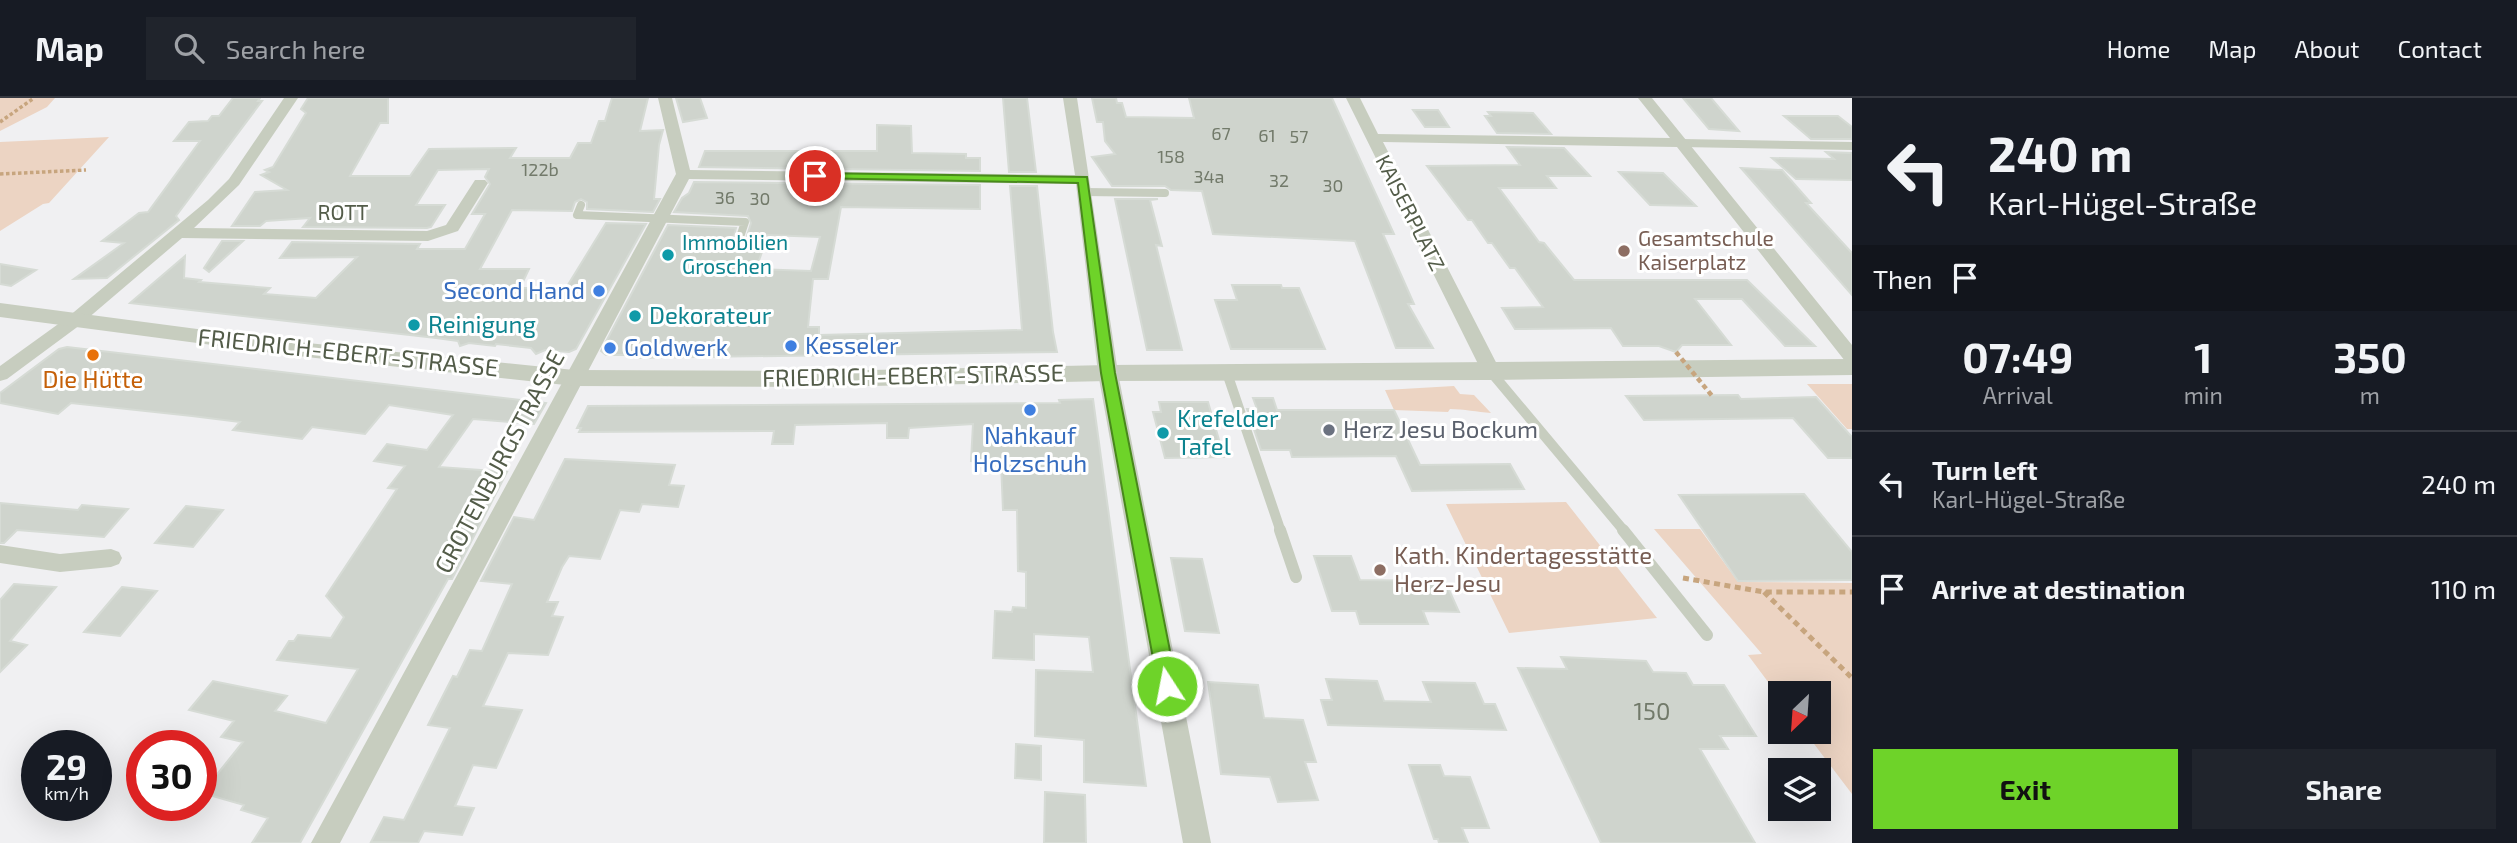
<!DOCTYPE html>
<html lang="en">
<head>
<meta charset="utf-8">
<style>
	:root { --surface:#171b24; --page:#20242c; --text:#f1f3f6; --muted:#9ea1a6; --line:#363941; --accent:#6ed329 }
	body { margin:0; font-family:"Exo 2",sans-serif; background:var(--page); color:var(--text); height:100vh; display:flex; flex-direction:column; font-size:26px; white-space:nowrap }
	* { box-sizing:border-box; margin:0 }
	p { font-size:23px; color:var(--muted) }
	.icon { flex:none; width:38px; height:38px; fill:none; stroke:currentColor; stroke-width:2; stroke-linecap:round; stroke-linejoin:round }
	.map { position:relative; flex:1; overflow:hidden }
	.details { display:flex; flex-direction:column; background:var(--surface); width:665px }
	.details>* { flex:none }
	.top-card { background:#171b24; color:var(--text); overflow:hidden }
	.needle { width:46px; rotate:205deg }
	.tools { position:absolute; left:1768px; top:583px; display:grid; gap:14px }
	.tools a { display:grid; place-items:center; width:63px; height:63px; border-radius:0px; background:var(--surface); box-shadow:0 7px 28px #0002; font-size:35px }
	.speed { position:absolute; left:21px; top:632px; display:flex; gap:14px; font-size:35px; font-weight:700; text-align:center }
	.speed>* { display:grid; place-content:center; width:91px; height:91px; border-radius:50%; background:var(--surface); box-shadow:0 7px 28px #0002; line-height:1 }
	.speed small { font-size:18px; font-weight:400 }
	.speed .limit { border:10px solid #d22; background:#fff; color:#111 }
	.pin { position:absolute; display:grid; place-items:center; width:60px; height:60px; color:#fff; margin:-30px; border:4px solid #fff; border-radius:50%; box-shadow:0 2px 7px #0007 }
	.me { position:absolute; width:77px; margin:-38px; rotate:349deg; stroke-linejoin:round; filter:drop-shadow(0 0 5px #0008) }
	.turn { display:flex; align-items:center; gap:24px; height:147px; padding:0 21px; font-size:32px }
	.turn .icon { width:91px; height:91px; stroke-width:2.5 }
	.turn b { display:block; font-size:49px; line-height:60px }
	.then { display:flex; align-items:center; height:66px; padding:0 21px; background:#0003; gap:14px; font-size:26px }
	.eta { display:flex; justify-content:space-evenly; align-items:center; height:119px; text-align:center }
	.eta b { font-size:42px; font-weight:700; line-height:49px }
	.action { display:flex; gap:14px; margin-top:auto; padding:14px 21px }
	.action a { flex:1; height:80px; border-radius:0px; background:var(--accent); color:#111; font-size:28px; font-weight:700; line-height:80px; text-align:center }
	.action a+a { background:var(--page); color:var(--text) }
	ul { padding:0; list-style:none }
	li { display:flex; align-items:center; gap:21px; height:105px; padding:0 21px; border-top:2px solid var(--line) }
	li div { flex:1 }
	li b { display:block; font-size:26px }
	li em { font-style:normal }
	header { display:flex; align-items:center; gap:42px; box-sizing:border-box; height:98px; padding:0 35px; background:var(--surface); border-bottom:2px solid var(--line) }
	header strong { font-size:33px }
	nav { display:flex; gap:38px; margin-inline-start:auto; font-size:24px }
	.search { width:490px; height:63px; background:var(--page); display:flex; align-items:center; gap:18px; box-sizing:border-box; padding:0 24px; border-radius:0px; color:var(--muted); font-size:26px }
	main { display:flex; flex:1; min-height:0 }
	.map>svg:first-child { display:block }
</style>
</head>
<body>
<header>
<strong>Map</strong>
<div class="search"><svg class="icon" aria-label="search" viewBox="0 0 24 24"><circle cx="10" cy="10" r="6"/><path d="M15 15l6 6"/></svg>Search here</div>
<nav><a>Home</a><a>Map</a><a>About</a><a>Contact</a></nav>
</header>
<main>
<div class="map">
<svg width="1852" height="745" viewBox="0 0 1852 745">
	<rect width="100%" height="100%" fill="#f0f0f2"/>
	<path fill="#ecd4c3" d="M 0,0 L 55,0 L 47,9 L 0,33 Z
		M 109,39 L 49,105 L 43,106 L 0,133 L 0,44 Z
		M 1807,286 L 1852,286 L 1852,331 L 1847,331 Z
		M 1454,288 L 1460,296 L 1474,297 L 1491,315 C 1477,314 1464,311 1450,311 L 1448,314 L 1394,312 L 1385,292 Z
		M 1566,404 L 1657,520 L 1509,535 L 1446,406 Z
		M 1654,431 L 1700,431 L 1738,484 L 1852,485 L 1852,696 L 1805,634 L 1818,634 L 1818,595 L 1780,595 L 1780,600 L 1748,557 L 1762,556 Z"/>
	<path fill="#cfd4cd" stroke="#d6dbd5" stroke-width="2" fill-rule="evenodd" d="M 233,0 L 260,0 L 258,3 L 262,3 L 176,118 L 179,122 L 107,180 L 74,181 L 124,145 L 102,143 L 139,115 L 148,114 L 200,43 L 174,43 L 189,24 L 208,23 L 212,18 L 219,18 Z
		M 308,0 L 388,0 L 388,25 L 380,25 L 350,78 L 410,78 L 429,51 L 516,50 L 510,60 L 570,60 L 578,45 L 591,45 L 599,23 L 605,23 L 612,0 L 648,0 L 640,33 L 663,32 L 659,47 L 654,101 L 660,101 L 653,114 L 587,111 L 587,104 L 581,101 L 575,104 L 572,113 L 512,112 L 480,171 L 529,171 L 520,190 L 566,190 L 606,125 L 646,126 L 576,251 L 569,254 L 545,252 L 536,256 L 531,250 L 496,246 L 495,248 L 469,245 L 460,248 L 458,243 L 436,240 L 130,205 L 185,158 L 184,180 L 201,182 L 199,184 L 270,190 L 264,196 L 316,200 L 357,159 L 280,160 L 292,144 L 420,146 L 417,151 L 465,151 L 485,116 L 472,116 L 490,86 L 485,79 L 489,71 L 438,72 L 416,107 L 445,107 L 431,129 L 427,130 L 303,129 L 310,120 L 266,123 L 260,128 L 232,128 L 255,94 L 287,92 L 261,77 L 269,74 L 265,72 L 273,69 L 306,15 L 301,11 Z
		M 676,0 L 700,0 L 707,20 L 683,24 Z
		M 1003,0 L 1027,0 L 1036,74 L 1009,74 Z
		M 1092,0 L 1116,0 L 1117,5 L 1122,5 L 1126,19 L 1194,20 L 1189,0 L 1332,0 L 1394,136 L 1383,136 L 1414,206 L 1408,206 L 1433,250 L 1396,250 L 1355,143 L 1213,136 L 1202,93 L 1171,92 L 1165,88 L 1112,88 L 1092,59 L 1115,56 L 1105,43 L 1103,24 L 1097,24 Z
		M 1683,0 L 1711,0 L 1739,33 L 1709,31 Z
		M 1413,12 L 1438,12 L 1449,29 L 1425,29 Z
		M 1488,14 L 1533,15 L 1551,36 L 1497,35 L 1485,18 L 1491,18 Z
		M 1784,18 L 1838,18 L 1852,29 L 1852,41 L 1811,41 Z
		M 877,27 L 911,28 L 912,55 L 966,56 L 966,60 L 980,60 L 980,73 L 699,69 L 705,53 L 877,53 Z
		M 1507,49 L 1564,50 L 1590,78 L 1547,78 L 1556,90 L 1499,90 L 1539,144 L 1544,145 L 1574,182 L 1747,182 L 1815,248 L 1785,248 L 1742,201 L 1695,201 L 1731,247 L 1682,247 L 1676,254 L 1659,248 L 1623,248 L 1611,230 L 1515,231 L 1502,210 L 1543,209 L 1515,170 L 1510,170 L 1492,145 L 1488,145 L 1472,122 L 1468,122 L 1427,68 L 1520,67 Z
		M 1826,54 L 1852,55 L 1852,82 L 1796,81 L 1772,60 L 1834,61 Z
		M 1741,70 L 1782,72 L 1811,105 L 1806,105 L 1852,155 L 1852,197 Z
		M 1619,74 L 1663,75 L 1696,108 L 1650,107 Z
		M 694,84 L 980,87 L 980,111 L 841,109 L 828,181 L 813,181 L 808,229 L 819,229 L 819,237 L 1022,232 L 1010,88 L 1037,88 L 1053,234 L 1057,254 L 629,260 L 630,257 L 606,257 L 601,253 L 668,127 L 736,130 L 731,150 L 736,154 L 743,151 L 751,125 L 748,118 L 674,114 L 682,100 L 689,95 ZM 768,137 L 820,139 L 811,173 L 756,171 Z
		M 1115,101 L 1158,101 L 1150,102 L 1162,148 L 1156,147 L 1182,252 L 1147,252 Z
		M 222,143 L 243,143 L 209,174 L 204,170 Z
		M 0,166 L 36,172 L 11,188 L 0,186 Z
		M 1232,187 L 1281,187 L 1282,190 L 1299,190 L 1325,251 L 1231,251 L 1215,202 L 1237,202 Z
		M 67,249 L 546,305 L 534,326 L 473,321 L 439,369 L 507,374 L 452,481 L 448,481 L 300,745 L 252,745 L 268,720 L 241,712 L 244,707 L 202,695 L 243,644 L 221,639 L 234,623 L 189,612 L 213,583 L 287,598 L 275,613 L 326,625 L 358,571 L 277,562 L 289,543 L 294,543 L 298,537 L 331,540 L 344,519 L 326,498 L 397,391 L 388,390 L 405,368 L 374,363 L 387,346 L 427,352 L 453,317 L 389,307 L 365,336 L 312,329 L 302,341 L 233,332 L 240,324 L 192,318 L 71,305 L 58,316 L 0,305 L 0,295 L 59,251 Z
		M 1738,297 L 1741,301 L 1816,299 L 1852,339 L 1852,360 L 1828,360 L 1793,320 L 1644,322 L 1626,298 Z
		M 1253,300 L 1273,300 L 1277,312 L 1394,312 L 1420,367 L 1510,366 L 1524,391 L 1412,393 L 1396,358 L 1292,359 L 1290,352 L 1261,352 L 1247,311 L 1257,311 Z
		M 1093,301 L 1146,688 L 1084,684 L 1084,642 L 1035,638 L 1036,572 L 1093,574 L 1089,539 L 1034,536 L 1034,562 L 993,560 L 995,513 L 1012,514 L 1013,509 L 1026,510 L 1026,474 L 1018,473 L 1017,412 L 1003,412 L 1001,365 L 971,363 L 973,326 L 909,330 L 908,340 L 887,340 L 887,325 L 795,327 L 793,346 L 772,346 L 774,333 L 579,334 L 581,330 L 577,330 L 588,308 L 1060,305 L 1059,302 Z
		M 1159,304 L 1208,304 L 1224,359 L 1165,360 L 1153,314 L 1161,314 Z
		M 565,361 L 675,367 L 669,387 L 684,388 L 678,409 L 642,406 L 639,414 L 620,412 L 600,461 L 569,458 L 562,469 L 547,504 L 558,504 L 552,518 L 563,519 L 548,557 L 508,555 L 483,608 L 522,612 L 496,670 L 473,667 L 455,708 L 474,710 L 462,737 L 424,733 L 418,745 L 371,744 L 384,719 L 404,722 L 450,630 L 428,627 L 453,578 L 457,579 L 470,552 L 482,553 L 512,486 L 481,483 L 514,419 L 534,422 Z
		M 1804,396 L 1852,454 L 1852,482 L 1738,483 L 1679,397 Z
		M 0,405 L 78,412 L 82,407 L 128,411 L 104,439 L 17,432 L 4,445 L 0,445 Z
		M 186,408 L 223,412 L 193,449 L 155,445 Z
		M 1314,458 L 1351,458 L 1360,482 L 1445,483 L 1459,514 L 1423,513 L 1428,526 L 1360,526 L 1356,513 L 1332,513 Z
		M 1171,460 L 1202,461 L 1219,535 L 1185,533 Z
		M 14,486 L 56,489 L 10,543 L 27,547 L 0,574 L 0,502 Z
		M 122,489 L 157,493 L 120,538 L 84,534 Z
		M 1561,559 L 1646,563 L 1653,574 L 1686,575 L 1693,587 L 1724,587 L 1756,638 L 1720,638 L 1728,651 L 1700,651 L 1755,745 L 1601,745 L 1518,570 L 1567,571 Z
		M 1326,581 L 1377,583 L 1384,603 L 1431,604 L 1423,584 L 1475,585 L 1484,606 L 1495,606 L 1506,632 L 1328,627 L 1321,602 L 1332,602 Z
		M 1208,584 L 1258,587 L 1264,620 L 1303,622 L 1316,664 L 1305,664 L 1318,702 L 1278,704 L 1270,679 L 1221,676 Z
		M 1016,646 L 1041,648 L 1041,682 L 1015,680 Z
		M 1409,667 L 1440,667 L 1444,678 L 1470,679 L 1489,730 L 1462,730 L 1468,745 L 1439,745 L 1438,741 L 1434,741 Z
		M 1045,694 L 1085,697 L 1086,745 L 1044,745 Z"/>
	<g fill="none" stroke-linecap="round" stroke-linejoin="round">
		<path stroke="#c7a57e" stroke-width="3.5" stroke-dasharray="3.5 2.5" stroke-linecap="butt" d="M 0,24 L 34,0
			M 0,76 L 86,72"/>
		<path stroke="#c7a57e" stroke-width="5" stroke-dasharray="6 4.5" stroke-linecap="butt" d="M 1683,480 L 1764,494 L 1852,494
			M 1764,494 L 1852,580"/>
		<path stroke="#c7cdbf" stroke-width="8" d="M 1681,45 L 1852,48
			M 1085,94 L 1165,95
			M 581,107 L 577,117 L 745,124 L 737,148"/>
		<path stroke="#c7cdbf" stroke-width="10" d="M 1491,274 L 1625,434
			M 1227,275 L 1281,434"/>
		<path stroke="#c7cdbf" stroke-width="12" d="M 1280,432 L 1296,479
			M 1623,432 L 1707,537"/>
		<path fill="#c7cdbf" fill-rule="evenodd" d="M 284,0 L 298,0 L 239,87 L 194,130 L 427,133 L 446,127 L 475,82 L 485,82 L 488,85 L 458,133 L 428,143 L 182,140 L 80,227 L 7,281 L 0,283 L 0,268 L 68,219 L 208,102 L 229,81 Z
			M 658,0 L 672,0 L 690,72 L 1075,77 L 1063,0 L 1077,0 L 1118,275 L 1211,745 L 1183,745 L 1098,275 L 1076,86 L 689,81 L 340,745 L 311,745 L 676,76 Z
			M 1346,0 L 1360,0 L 1378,36 L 1670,40 L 1638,0 L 1652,0 L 1852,247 L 1852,265 L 1845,263 L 1677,49 L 1383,44 L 1501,274 L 1498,278 L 1484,278 Z
			M 0,447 L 60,456 L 111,451 L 119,454 L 122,460 L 119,466 L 111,469 L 60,474 L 0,465 Z"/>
		<path fill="#c7cdbf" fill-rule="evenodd" d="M 0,205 L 288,243 L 574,272 L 821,273 L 1108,267 L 1852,261 L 1852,277 L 1491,282 L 1108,283 L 821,289 L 574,288 L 288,257 L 0,219 Z"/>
		<path stroke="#c7a57e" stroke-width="4.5" stroke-dasharray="5 3.5" stroke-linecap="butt" d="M 1676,254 L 1713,299"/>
	</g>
	<path fill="#6ed329" stroke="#48891b" stroke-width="2" d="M 815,75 L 1087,79 L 1115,275 L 1177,588 L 1174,594 L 1167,597 L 1160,594 L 1158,588 L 1101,275 L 1078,85 L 811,80 L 811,76 Z"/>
	<g fill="#8d6e63" stroke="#fff" stroke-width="2.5">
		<circle cx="1624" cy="153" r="7"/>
		<circle cx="1380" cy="472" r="7"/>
	</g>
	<g fill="#0f9aa8" stroke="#fff" stroke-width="2.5">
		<circle cx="668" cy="157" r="7"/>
		<circle cx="635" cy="218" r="7"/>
		<circle cx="414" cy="227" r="7"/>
		<circle cx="1163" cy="335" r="7"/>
	</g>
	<g fill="#3f7fe0" stroke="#fff" stroke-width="2.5">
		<circle cx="599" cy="193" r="7"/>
		<circle cx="791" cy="248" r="7"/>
		<circle cx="610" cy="250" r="7"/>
		<circle cx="1030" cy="312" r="7"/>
	</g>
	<circle fill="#e8710a" stroke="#fff" stroke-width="2.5" cx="93" cy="257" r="7"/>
	<circle fill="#6b7280" stroke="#fff" stroke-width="2.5" cx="1329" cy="332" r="7"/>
	<g text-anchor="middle" stroke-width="6" stroke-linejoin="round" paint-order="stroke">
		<g font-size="18" fill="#727a6a">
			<text x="1221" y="42">67</text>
			<text x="1267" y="44">61</text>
			<text x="1299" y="45">57</text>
			<text x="1171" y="65">158</text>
			<text x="540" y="78">122b</text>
			<text x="1209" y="85">34a</text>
			<text x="1279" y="89">32</text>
			<text x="1333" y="94">30</text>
			<text x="725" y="106">36</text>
			<text x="760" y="107">30</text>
		</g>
		<g font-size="21" fill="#535c49" stroke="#fff">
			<text x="343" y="122">ROTT</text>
			<text transform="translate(1410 115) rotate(63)" y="7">KAISERPLATZ</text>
		</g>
		<g font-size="21" fill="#785e54" stroke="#fff" text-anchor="start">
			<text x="1638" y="148">Gesamtschule<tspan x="1638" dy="24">Kaiserplatz</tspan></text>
		</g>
		<g font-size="21" fill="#0d838f" stroke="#fff" text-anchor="start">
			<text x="682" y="152">Immobilien<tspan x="682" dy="24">Groschen</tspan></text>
		</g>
		<g font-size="24" fill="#366cbe" stroke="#fff" text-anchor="start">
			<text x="585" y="201" text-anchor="end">Second Hand</text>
			<text x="805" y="256">Kesseler</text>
			<text x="624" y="258">Goldwerk</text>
			<text x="1030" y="346" text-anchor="middle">Nahkauf<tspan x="1030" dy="28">Holzschuh</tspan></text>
		</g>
		<g font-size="24" fill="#0d838f" stroke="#fff" text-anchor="start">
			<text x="649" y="226">Dekorateur</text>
			<text x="428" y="235">Reinigung</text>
			<text x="1177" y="329">Krefelder<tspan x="1177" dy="28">Tafel</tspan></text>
		</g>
		<g font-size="24" fill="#535c49" stroke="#fff">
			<text transform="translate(348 255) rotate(6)" y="8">FRIEDRICH-EBERT-STRASSE</text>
			<text transform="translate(913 278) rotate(-1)" y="8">FRIEDRICH-EBERT-STRASSE</text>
			<text transform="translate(500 364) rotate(-62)" y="8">GROTENBURGSTRASSE</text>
		</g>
		<g font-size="24" fill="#c56008" stroke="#fff">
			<text x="93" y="290">Die Hütte</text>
		</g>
		<g font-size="24" fill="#5b616d" stroke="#fff" text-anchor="start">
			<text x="1343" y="340">Herz Jesu Bockum</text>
		</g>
		<g font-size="24" fill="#785e54" stroke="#fff" text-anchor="start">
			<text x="1394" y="466">Kath. Kindertagesstätte<tspan x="1394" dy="28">Herz-Jesu</tspan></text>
		</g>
		<g font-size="24" fill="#727a6a">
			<text x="1652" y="622">150</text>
		</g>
	</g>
</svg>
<div class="tools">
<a><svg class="needle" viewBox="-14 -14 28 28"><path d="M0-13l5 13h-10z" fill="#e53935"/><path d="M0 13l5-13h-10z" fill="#9ea1a6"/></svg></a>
<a><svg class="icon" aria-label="layers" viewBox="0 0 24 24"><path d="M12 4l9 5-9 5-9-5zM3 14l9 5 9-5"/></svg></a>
</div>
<div class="speed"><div>29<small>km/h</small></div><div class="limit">30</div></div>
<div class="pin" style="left:815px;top:78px;background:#d93025"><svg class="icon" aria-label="arrive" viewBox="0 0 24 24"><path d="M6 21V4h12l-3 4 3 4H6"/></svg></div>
<svg class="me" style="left:1167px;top:588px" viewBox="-20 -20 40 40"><circle r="17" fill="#6ed329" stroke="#fff" stroke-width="3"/><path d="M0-11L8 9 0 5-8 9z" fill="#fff"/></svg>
</div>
<section class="details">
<div class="top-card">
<div class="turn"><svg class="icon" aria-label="left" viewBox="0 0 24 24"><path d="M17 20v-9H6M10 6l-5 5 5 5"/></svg><div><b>240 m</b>Karl-Hügel-Straße</div></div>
<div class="then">Then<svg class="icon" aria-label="arrive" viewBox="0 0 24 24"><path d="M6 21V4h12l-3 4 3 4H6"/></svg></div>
</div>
<div class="eta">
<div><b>07:49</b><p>Arrival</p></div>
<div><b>1</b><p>min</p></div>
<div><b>350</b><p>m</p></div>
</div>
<ul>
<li><svg class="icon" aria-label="left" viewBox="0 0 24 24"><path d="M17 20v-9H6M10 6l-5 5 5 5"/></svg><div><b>Turn left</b><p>Karl-Hügel-Straße</p></div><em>240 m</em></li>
<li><svg class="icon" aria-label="arrive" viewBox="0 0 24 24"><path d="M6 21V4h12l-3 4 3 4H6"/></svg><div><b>Arrive at destination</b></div><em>110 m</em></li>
</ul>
<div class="action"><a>Exit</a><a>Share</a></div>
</section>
</main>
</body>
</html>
